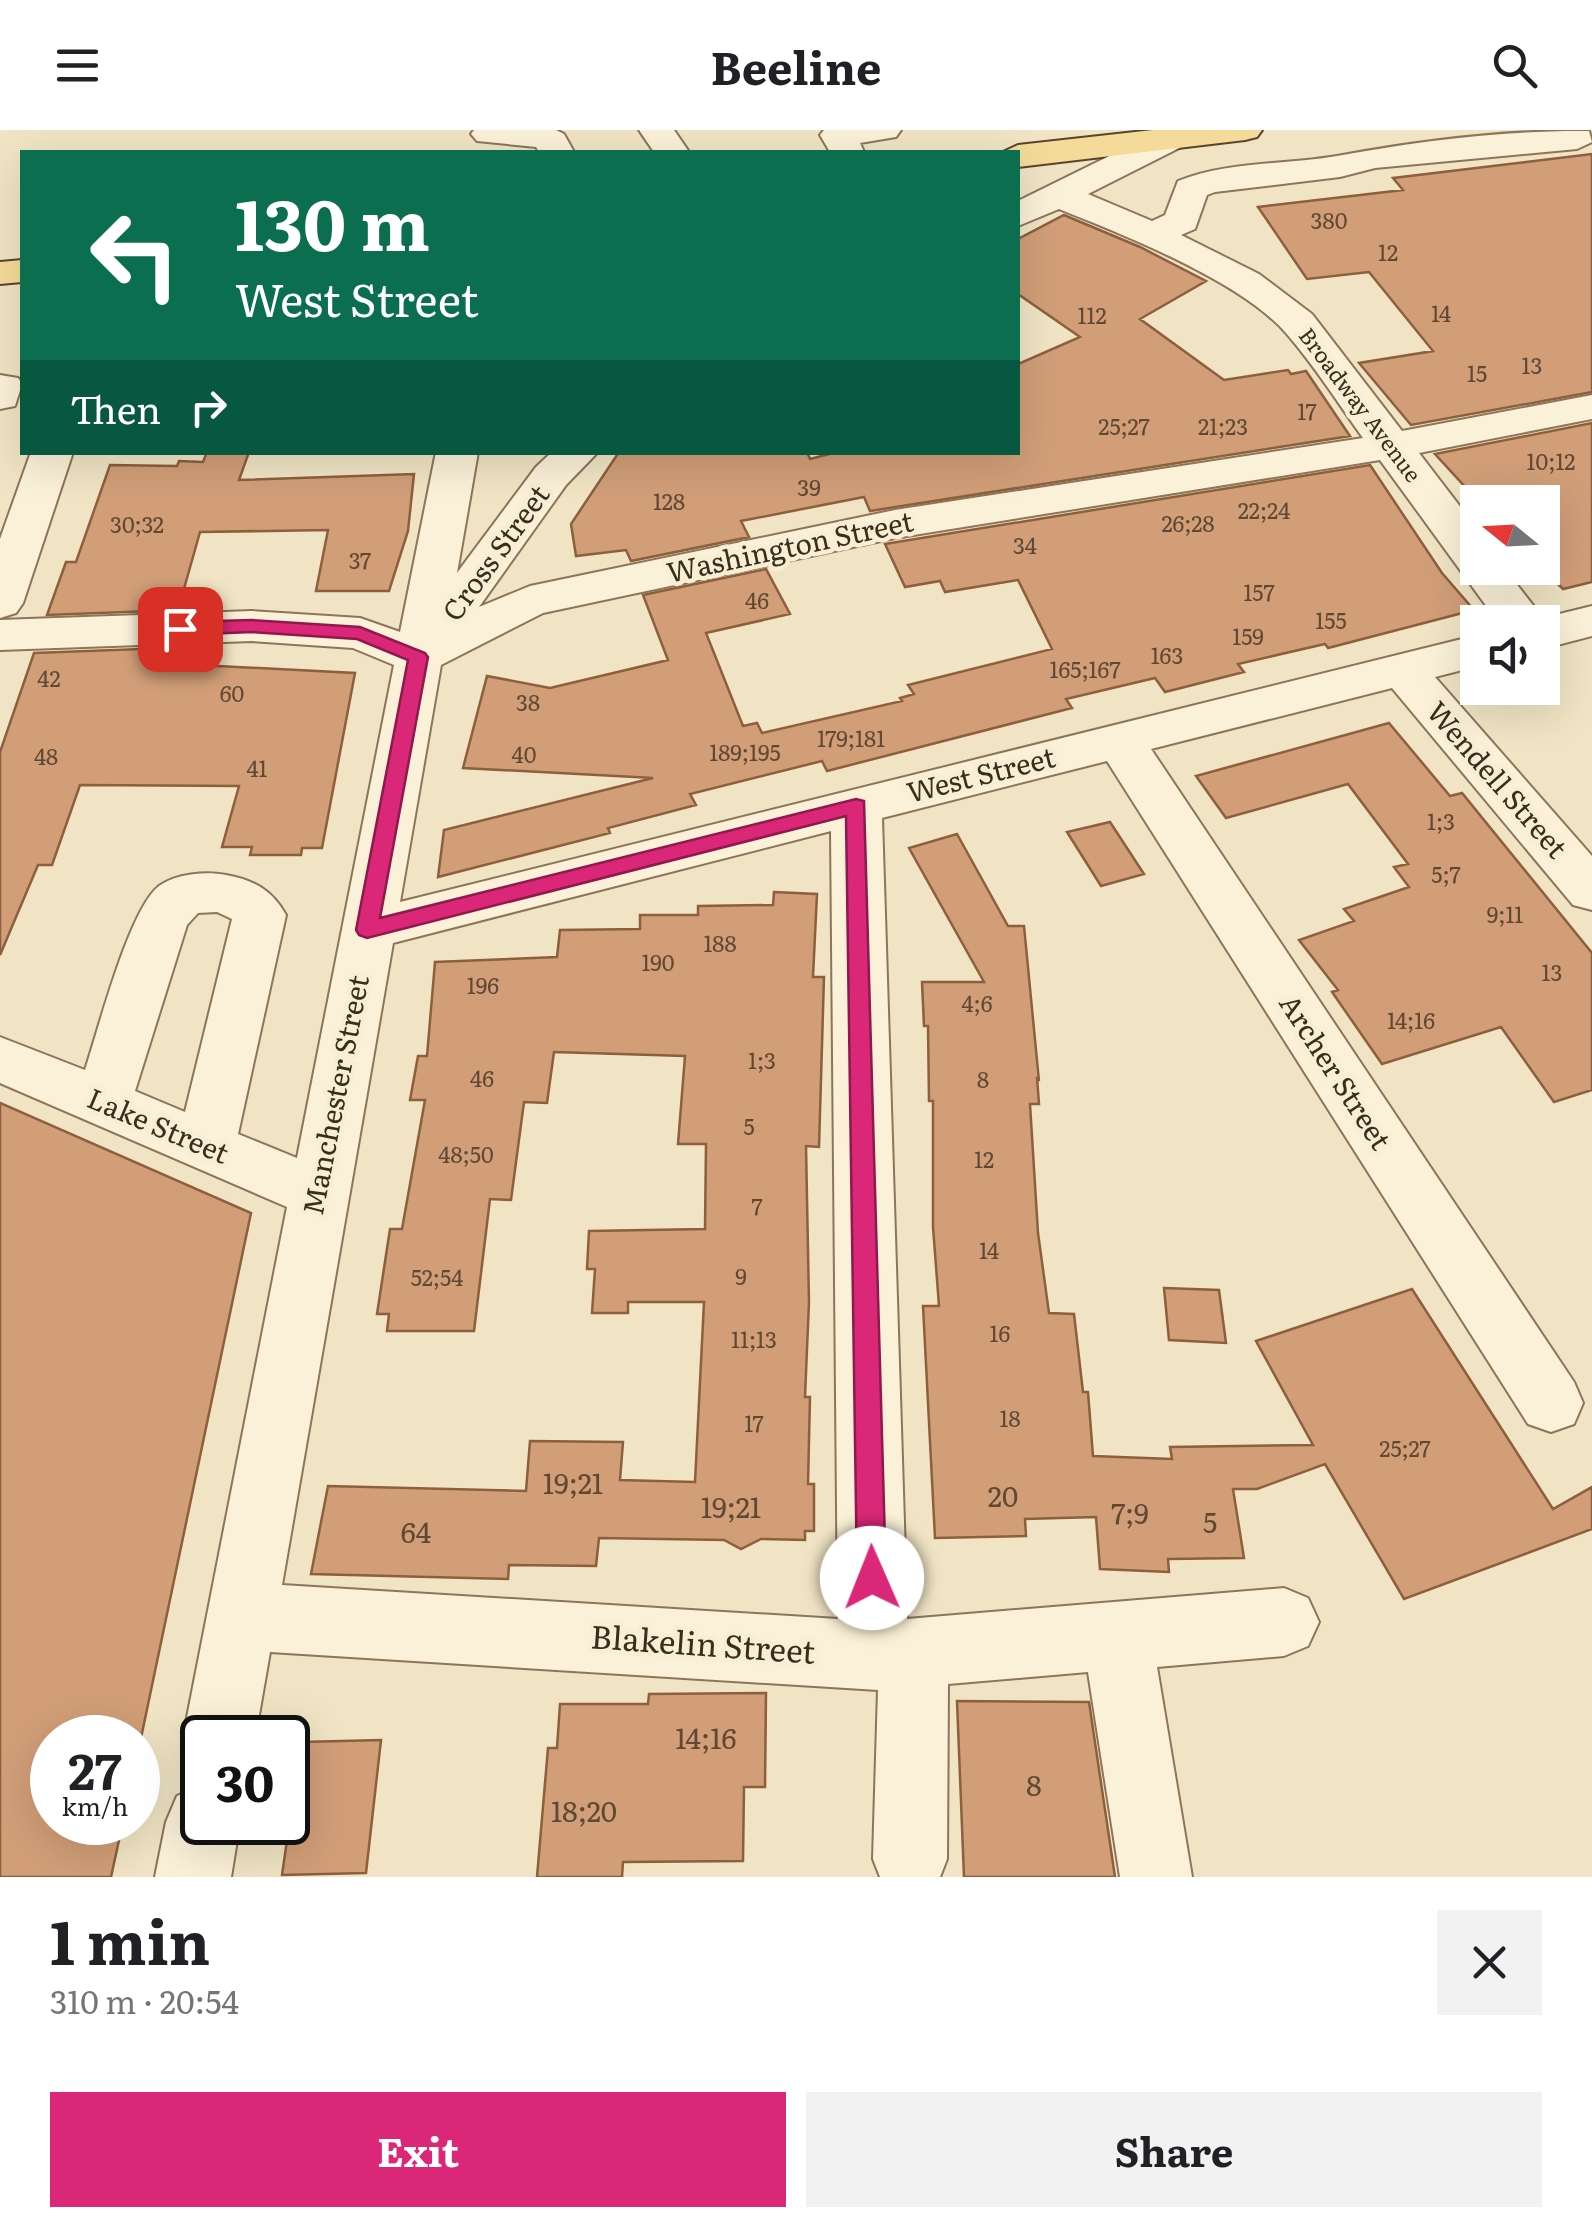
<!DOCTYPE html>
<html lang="en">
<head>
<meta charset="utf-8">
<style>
	:root { --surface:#fff; --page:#f2f2f2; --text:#202124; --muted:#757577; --accent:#db2777 }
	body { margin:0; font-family:Literata,serif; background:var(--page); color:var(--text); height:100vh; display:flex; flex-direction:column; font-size:38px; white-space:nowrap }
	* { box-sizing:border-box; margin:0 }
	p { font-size:32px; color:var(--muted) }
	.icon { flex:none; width:55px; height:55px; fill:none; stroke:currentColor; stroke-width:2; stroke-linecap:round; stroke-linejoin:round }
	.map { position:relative; height:1747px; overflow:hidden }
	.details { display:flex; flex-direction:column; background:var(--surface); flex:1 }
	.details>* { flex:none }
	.guide { position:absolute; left:20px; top:20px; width:1000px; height:305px; border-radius:0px; box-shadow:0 10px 40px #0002; background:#0b6e4f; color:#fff; overflow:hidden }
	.needle { width:65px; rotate:288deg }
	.fabs { position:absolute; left:1460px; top:355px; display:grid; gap:20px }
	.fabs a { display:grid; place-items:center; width:100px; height:100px; border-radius:0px; background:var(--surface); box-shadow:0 10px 40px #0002; font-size:50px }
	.speed { position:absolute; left:30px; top:1585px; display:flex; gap:20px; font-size:50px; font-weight:700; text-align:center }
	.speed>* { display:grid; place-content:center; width:130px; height:130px; border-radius:50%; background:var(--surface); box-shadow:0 10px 40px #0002; line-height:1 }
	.speed small { font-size:25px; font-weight:400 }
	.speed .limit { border:5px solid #111; border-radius:15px; background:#fff; color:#111 }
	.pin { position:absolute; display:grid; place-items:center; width:85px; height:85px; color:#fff; margin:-42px; border-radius:20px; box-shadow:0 5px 15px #0006 }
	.me { position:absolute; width:110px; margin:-55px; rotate:359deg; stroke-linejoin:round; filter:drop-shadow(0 0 8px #0008) }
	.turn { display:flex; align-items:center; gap:35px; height:210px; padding:0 50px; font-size:45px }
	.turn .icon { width:130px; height:130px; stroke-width:2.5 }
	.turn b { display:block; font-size:70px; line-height:85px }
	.then { display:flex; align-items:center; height:95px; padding:0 50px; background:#0003; gap:20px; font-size:38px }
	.round { display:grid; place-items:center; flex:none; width:105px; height:105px; border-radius:0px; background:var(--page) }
	.head { display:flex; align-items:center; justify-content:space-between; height:170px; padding:0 50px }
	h1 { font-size:60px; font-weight:700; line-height:75px }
	.primary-button { display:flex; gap:20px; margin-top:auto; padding:20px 50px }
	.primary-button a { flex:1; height:115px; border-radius:0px; background:var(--accent); color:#fff; font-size:40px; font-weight:700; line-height:115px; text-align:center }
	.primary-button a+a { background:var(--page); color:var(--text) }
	header { display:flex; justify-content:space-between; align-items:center; height:130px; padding:0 50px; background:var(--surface); font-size:45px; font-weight:700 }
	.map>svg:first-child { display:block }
</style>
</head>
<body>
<header><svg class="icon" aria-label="menu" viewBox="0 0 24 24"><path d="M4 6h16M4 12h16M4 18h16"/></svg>Beeline<svg class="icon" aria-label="search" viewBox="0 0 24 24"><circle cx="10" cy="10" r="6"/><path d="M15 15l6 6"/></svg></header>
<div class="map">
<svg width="1592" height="1747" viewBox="0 0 1592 1747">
	<rect width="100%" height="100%" fill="#f0e4c4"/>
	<path fill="#d19e78" stroke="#8d5f3d" stroke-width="2.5" d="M 1592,24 L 1592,262 L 1411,295 L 1359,233 L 1433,221 L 1369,142 L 1307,149 L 1258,77 L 1403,60 L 1393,48 Z
		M 1064,85 L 1140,117 L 1206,151 L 1140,189 L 1224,250 L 1288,240 L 1291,244 L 1306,241 L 1350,306 L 870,381 L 864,367 L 741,391 L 749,407 L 631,431 L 626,420 L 576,426 L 571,394 L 619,322 L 807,322 L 810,329 L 837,322 L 1018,322 L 1018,234 L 1080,207 L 1018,164 L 1018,109 Z
		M 1592,293 L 1592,452 L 1563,459 L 1542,438 L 1542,372 L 1479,372 L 1435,324 Z
		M 207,322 L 249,322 L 239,350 L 414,344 L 408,401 L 389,461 L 316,461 L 328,400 L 200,402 L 178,480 L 47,485 L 66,432 L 76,432 L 110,335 L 177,336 L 179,331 L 203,332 Z
		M 1370,335 L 1442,443 L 1474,480 L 1328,518 L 1325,514 L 1238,534 L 1244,542 L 1165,562 L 1155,548 L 1066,569 L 1072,578 L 827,641 L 822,631 L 690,664 L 696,675 L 608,698 L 610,703 L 438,747 L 444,700 L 653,648 L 463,638 L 487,546 L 550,558 L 668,530 L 643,465 L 766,439 L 790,484 L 706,503 L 743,596 L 757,593 L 762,603 L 902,571 L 900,568 L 914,564 L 908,555 L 1052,519 L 1018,450 L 945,462 L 940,451 L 905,457 L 885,414 Z
		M 167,518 L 164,526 L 183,527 L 181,534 L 355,543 L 322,718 L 302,718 L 301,725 L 250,725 L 252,717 L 222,717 L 239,656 L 80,655 L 52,735 L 38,735 L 0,825 L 0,622 L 34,523 Z
		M 1389,593 L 1450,666 L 1462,663 L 1592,823 L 1592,960 L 1554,972 L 1501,897 L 1382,934 L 1332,862 L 1338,860 L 1299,810 L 1354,791 L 1344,779 L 1409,757 L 1394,737 L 1408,734 L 1348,654 L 1226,688 L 1196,646 Z
		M 1110,692 L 1144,744 L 1101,756 L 1067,702 Z
		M 957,704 L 1008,796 L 1024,796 L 1039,951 L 1037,947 L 1039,974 L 1030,974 L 1038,1103 L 1049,1183 L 1074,1184 L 1083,1262 L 1088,1262 L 1093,1326 L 1172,1329 L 1170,1317 L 1313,1315 L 1256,1211 L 1412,1159 L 1553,1379 L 1592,1357 L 1592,1399 L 1404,1469 L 1325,1334 L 1257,1359 L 1233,1359 L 1244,1428 L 1168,1429 L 1169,1442 L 1100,1439 L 1096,1387 L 1025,1389 L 1026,1406 L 935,1408 L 923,1176 L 939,1176 L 933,1097 L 933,971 L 929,971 L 928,896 L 924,896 L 922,852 L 984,852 L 909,718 Z
		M 774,762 L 817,764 L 813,847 L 824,847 L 819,1017 L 806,1016 L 809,1172 L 805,1267 L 810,1267 L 808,1354 L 814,1354 L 814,1401 L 805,1401 L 805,1410 L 761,1409 L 741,1419 L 724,1410 L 599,1408 L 596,1436 L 509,1435 L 508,1449 L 311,1444 L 328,1356 L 526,1361 L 530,1311 L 623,1312 L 620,1350 L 695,1352 L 704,1172 L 628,1172 L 628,1183 L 592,1183 L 595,1139 L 587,1139 L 589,1101 L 705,1099 L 706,1014 L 678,1014 L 685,926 L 554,922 L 547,973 L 524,972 L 511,1070 L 490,1069 L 474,1201 L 387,1201 L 389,1184 L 377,1184 L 390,1099 L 402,1099 L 425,970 L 410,970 L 418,926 L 427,926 L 435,832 L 557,827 L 560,800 L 640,799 L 640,785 L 698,785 L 698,776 L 773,775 Z
		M 0,973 L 251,1083 L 141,1608 L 52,1608 L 52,1692 L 123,1692 L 111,1747 L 0,1747 Z
		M 1164,1158 L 1219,1160 L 1226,1213 L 1169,1210 Z
		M 766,1563 L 765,1657 L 744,1657 L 743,1731 L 623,1732 L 622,1747 L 537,1747 L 548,1618 L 557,1618 L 560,1574 L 648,1574 L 649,1564 Z
		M 957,1571 L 1089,1572 L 1115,1747 L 964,1747 Z
		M 381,1610 L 366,1743 L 282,1745 L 301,1612 Z"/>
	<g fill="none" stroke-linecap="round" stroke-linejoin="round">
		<g stroke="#8c7559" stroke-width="4">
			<path id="minor" d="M 474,0 L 556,0 L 564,4 L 574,22 L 539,22 L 536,17 L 477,11 L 471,4 Z
				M 639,0 L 674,0 L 689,22 L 654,22 Z
				M 824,0 L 901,0 L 896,7 L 860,13 L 864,22 L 830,22 L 820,5 Z
				M 1162,0 L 1206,0 L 1201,7 L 1088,64 L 1152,91 L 1165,85 L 1178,51 C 1228,31 1285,35 1337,26 C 1418,11 1507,0 1589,1 L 1592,12 L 1577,19 L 1375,38 L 1340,47 L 1215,62 L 1207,65 L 1195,99 L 1181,105 L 1259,144 L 1312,184 L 1402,301 L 1592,265 L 1592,289 L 1419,323 L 1478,400 L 1478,438 L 1504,438 L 1543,488 L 1592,476 L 1592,506 L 1542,519 L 1542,492 L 1498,492 L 1380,330 L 895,408 L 543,483 L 441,535 L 400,772 L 1478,505 L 1478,536 L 1435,547 L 1592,726 L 1592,780 L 1573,775 L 1392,558 L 1151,619 L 1574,1252 L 1583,1273 L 1574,1294 L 1551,1302 L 1528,1294 L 1107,631 L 882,688 L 907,1489 L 1284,1458 L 1308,1468 L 1319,1492 L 1308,1516 L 1284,1526 L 1157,1537 L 1192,1747 L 1120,1747 L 1088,1542 L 948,1554 L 947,1729 L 940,1747 L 880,1747 L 873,1729 L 878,1560 L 270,1522 L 255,1608 L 202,1608 L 202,1637 L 194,1633 L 183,1608 L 287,1077 L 0,953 L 0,907 L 85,940 C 98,901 129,779 159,756 C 176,744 205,741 226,745 C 254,750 272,760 286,785 L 238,1004 L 297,1028 L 394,535 L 353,518 L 252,511 L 0,520 L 0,490 L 252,481 L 360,488 L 400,502 L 436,322 L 478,322 L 457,443 L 536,337 L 552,322 L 598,322 L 566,355 L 479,477 L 530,456 L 895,380 L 1363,308 C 1338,273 1314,235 1286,203 C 1241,151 1124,105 1059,79 L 1018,96 L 1018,71 ZM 831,701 L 838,1489 L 282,1455 L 393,813 ZM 217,782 L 232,789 L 185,982 L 135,961 L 187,795 L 198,783 Z
				M 0,245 L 18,248 L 22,254 L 15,276 L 0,279 Z
				M 31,322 L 73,322 L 23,473 L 16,483 L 0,488 L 0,409 Z
				M 202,1655 L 202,1692 L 240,1692 L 231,1747 L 155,1747 L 166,1692 L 177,1666 Z"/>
		</g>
		<g stroke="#5a432d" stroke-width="4">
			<path id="major" d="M 1153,0 L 1262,0 L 1257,7 L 1245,10 L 1018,37 L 1018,22 L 1003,22 L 1018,15 Z
				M 22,130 L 22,152 L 0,154 L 0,132 Z"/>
		</g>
		<use href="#minor" fill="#fbf1d8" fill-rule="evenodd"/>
		<use href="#major" fill="#f5db9a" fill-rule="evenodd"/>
	</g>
	<path fill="#db2777" stroke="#8e194d" stroke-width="2.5" d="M 252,490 L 360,497 L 425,523 L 428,527 L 380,788 L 856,669 L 864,671 L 886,1448 L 881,1458 L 872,1462 L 862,1458 L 857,1448 L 846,686 L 367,808 L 359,805 L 356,800 L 408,530 L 357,509 L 252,502 L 180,505 L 170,499 L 180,492 Z"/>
	<g text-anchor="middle" stroke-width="9" stroke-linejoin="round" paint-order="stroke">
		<g font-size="22" fill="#604934">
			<text x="1329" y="99">380</text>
			<text x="1388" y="131">12</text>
			<text x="1441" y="192">14</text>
			<text x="1092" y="194">112</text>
			<text x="1532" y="244">13</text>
			<text x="1477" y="252">15</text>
			<text x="1307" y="290">17</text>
			<text x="1124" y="305">25;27</text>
			<text x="1223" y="305">21;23</text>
			<text x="1551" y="340">10;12</text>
			<text x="809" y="366">39</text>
			<text x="669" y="380">128</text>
			<text x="1264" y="389">22;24</text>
			<text x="1188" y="402">26;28</text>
			<text x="137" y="403">30;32</text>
			<text x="1025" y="424">34</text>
			<text x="360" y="439">37</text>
			<text x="1259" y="471">157</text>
			<text x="757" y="479">46</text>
			<text x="1331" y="499">155</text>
			<text x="1248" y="515">159</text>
			<text x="1167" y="534">163</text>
			<text x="1085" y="548">165;167</text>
			<text x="49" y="557">42</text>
			<text x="232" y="572">60</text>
			<text x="528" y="581">38</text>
			<text x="851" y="617">179;181</text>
			<text x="745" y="631">189;195</text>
			<text x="524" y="633">40</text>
			<text x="46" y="635">48</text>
			<text x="257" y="647">41</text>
			<text x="1441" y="700">1;3</text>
			<text x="1446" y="753">5;7</text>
			<text x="1505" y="793">9;11</text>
			<text x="720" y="822">188</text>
			<text x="658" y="841">190</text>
			<text x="1552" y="851">13</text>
			<text x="483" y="864">196</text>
			<text x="977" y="882">4;6</text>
			<text x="1411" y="899">14;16</text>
			<text x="762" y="939">1;3</text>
			<text x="482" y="957">46</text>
			<text x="983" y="958">8</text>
			<text x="749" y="1005">5</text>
			<text x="466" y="1033">48;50</text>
			<text x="984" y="1038">12</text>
			<text x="757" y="1085">7</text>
			<text x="989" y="1129">14</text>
			<text x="741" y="1155">9</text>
			<text x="437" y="1156">52;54</text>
			<text x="1000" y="1212">16</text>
			<text x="754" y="1218">11;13</text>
			<text x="1010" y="1297">18</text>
			<text x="754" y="1302">17</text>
			<text x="1405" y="1327">25;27</text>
		</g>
		<g font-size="22" fill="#3b2d1e" stroke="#f7eed4">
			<text transform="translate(1360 275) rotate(53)" y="8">Broadway Avenue</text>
		</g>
		<g font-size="28" fill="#3b2d1e" stroke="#f7eed4">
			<text transform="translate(790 417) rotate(-12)" y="10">Washington Street</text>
			<text transform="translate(496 423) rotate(-54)" y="10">Cross Street</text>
			<text transform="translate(981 645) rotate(-14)" y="10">West Street</text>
			<text transform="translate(1497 650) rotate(49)" y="10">Wendell Street</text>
			<text transform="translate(1335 942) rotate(57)" y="10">Archer Street</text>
			<text transform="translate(336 965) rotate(-79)" y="10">Manchester Street</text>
			<text transform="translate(158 996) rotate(23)" y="10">Lake Street</text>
		</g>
		<g font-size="28" fill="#604934">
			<text x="573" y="1364">19;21</text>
			<text x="1003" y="1377">20</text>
			<text x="731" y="1388">19;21</text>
			<text x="1130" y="1394">7;9</text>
			<text x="1210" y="1403">5</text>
			<text x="416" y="1413">64</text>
			<text x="706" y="1619">14;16</text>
			<text x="1034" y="1666">8</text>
			<text x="584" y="1692">18;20</text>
		</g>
		<g font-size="32" fill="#3b2d1e" stroke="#f7eed4">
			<text transform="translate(703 1515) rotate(4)" y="11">Blakelin Street</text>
		</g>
	</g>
</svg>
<div class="fabs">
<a><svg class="needle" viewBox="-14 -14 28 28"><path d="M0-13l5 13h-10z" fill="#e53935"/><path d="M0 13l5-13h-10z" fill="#757577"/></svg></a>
<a><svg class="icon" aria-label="sound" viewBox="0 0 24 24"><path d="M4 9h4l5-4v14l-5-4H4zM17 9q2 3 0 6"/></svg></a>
</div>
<div class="speed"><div>27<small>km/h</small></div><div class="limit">30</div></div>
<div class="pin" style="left:180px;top:499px;background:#d93025"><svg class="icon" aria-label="arrive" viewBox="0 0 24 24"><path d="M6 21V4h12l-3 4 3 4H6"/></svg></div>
<svg class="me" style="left:872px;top:1448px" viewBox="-20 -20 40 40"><circle r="19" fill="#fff"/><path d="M0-13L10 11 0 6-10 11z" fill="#db2777"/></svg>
<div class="guide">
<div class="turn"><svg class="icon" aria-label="left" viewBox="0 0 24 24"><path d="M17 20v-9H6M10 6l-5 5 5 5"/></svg><div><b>130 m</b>West Street</div></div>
<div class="then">Then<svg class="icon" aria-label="right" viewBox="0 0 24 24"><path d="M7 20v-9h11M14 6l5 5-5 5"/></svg></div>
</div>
</div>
<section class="details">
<div class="head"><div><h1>1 min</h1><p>310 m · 20:54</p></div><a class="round"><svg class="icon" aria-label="close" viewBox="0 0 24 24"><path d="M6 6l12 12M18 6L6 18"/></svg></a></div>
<div class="primary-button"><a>Exit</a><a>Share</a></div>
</section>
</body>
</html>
